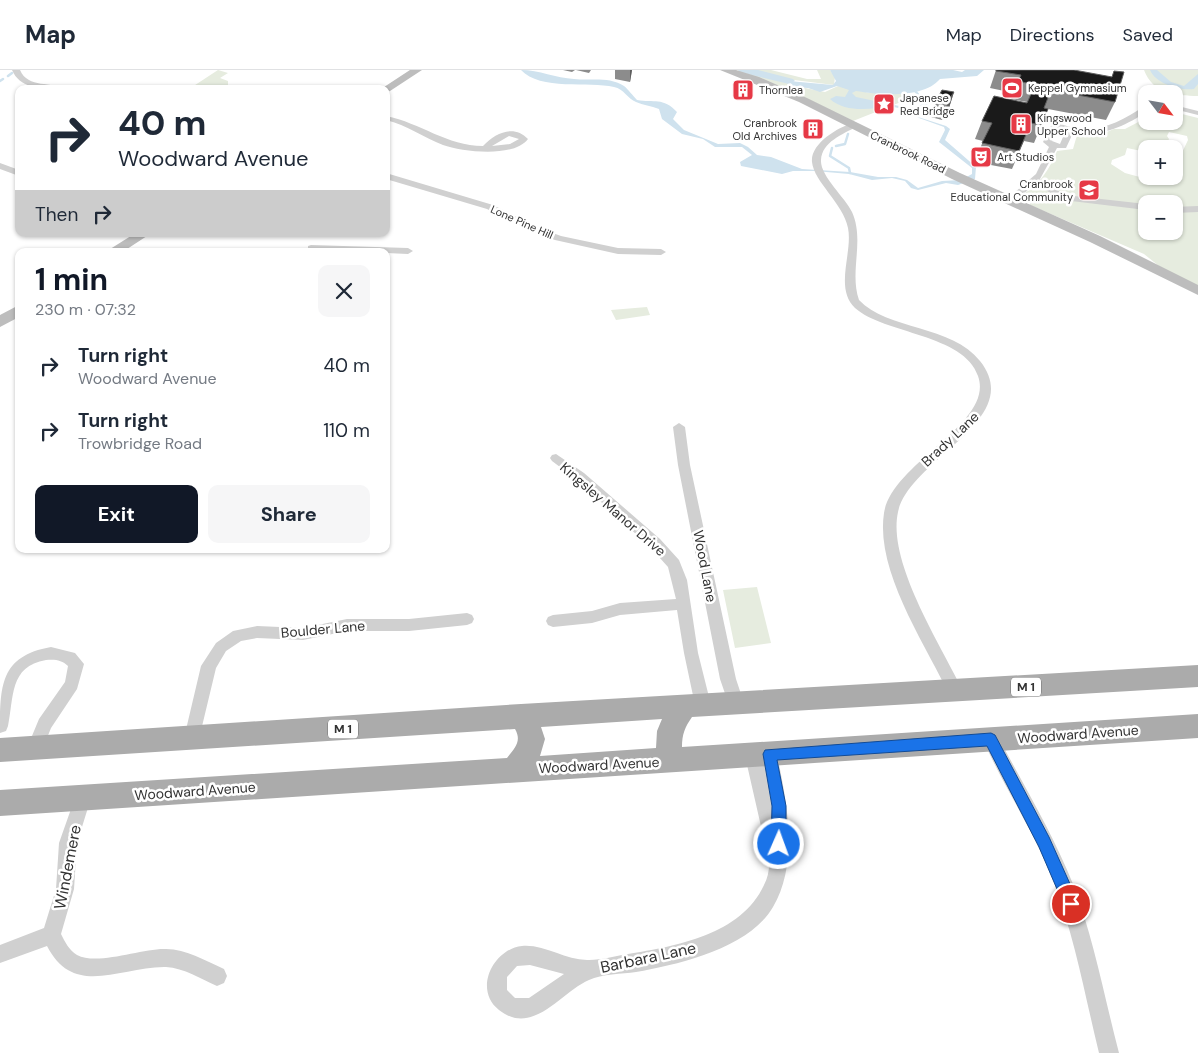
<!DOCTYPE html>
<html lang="en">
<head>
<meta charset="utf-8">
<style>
	:root { --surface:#fff; --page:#f6f6f7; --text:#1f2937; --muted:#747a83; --line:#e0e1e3; --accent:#111827 }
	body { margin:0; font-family:"DM Sans",sans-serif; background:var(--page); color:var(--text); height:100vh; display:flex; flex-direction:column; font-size:19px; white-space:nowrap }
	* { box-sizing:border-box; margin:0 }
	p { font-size:16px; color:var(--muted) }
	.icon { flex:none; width:28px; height:28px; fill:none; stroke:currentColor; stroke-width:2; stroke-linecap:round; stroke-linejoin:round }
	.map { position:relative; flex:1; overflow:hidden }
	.panel { position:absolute; left:15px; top:178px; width:375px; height:305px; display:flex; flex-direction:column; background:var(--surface); border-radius:10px; box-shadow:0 1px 4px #0004 }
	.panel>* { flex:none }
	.guide { position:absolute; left:15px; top:15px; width:375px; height:152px; border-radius:10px; box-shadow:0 1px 4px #0004; background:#fff; color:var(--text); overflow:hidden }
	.needle { width:32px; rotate:121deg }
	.fabs { position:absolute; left:1138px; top:15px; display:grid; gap:10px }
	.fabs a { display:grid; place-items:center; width:45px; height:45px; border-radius:10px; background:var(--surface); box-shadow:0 1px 4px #0004; font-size:25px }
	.pin { position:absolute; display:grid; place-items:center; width:42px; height:42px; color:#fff; margin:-21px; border:2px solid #fff; border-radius:50%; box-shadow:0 1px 5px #0007 }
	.me { position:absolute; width:55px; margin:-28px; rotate:2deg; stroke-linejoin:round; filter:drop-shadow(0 0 4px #0008) }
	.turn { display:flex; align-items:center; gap:18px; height:105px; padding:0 20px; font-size:22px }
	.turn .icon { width:65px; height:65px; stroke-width:2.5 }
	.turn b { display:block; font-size:35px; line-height:42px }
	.then { display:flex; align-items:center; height:48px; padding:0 20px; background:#0003; gap:10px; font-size:19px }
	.round { display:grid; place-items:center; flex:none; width:52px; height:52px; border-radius:10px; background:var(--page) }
	.head { display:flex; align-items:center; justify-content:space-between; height:85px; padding:0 20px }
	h1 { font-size:30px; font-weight:700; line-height:38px; color:var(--accent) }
	.cta { display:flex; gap:10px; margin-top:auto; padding:10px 20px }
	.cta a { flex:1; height:58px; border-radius:10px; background:var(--accent); color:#fff; font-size:20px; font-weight:700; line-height:58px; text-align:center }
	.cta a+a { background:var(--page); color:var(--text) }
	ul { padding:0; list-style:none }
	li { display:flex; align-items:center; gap:15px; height:65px; padding:0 20px }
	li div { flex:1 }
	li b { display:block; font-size:19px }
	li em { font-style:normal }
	header { display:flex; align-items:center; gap:30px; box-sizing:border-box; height:70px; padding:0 25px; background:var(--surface); border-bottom:1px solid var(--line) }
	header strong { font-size:24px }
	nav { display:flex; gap:28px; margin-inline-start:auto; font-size:18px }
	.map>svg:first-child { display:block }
</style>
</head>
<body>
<header>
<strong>Map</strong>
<nav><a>Map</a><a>Directions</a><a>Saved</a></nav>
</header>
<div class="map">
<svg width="1198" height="983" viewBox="0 0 1198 983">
	<rect width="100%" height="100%" fill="#fff"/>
	<path fill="#e6ecdf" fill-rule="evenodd" d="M 218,0 L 228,3 L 220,8 L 228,11 L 228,15 L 224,19 L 189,19 Z
		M 737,0 L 771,0 L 807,9 L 821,9 L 817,0 L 830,0 L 835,7 L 834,15 L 794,10 L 790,11 L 790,15 L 825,22 L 838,16 L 870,23 L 900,23 L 906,30 L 853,51 L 787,19 Z
		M 1144,0 L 1198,0 L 1198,26 C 1176,26 1153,24 1144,0 Z
		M 1174,42 L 1198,48 L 1198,217 L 1159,196 L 1144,184 L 1030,135 L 1030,128 L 1025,123 C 1040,114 1050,98 1057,81 L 1073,79 L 1077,65 L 1104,63 L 1114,59 L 1125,59 L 1146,48 L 1146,51 L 1174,51 ZM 1169,62 L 1187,66 L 1188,70 L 1178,91 L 1182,93 L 1183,97 L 1174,100 L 1174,106 L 1152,106 L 1147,109 L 1125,103 L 1111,94 L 1112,90 L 1125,85 L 1127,78 L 1146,82 L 1146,79 L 1163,79 L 1169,69 L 1167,66 ZM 1146,134 L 1174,134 L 1174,161 L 1146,161 Z
		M 647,237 L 650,245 L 616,250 L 611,240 Z
		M 757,517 L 771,573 L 735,578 L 723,520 Z"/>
	<path fill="#cfe2ee" d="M 521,0 C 539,0 556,8 574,9 C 592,11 608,6 624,16 C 628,19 633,26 637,30 C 654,33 663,27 677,42 L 673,49 L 684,60 L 718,74 L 740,73 L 748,77 L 757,85 L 771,87 L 802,99 L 850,102 L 878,107 L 896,107 L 907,110 L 918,118 L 942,111 L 961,110 L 972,104 L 972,98 L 939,72 L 945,60 L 944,57 L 919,48 L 903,39 L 880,34 L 877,38 C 861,40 842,40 830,29 L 836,26 L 845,27 L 849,20 L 837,16 L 820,22 L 808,18 L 793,17 L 789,11 L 833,15 L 836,11 L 830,0 L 953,0 L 962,2 L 965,0 L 984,0 L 977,6 L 940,9 C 923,29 880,25 856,21 L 852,23 L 856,27 L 904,37 L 915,46 L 946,56 L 950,59 L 945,70 L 976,97 L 975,109 L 958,115 L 946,113 L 918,120 L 911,118 L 905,111 L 892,108 L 872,110 L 849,104 L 815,101 L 793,101 L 782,104 L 741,96 L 740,92 L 752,85 L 742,77 L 715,77 L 703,69 L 682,64 L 662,49 L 659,39 C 651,36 643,35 636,32 C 628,29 624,19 614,17 C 589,11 540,21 521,0 Z
		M 1150,0 L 1157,0 L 1171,12 L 1184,16 L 1198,4 L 1198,14 L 1194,19 C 1180,21 1156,14 1150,0 Z"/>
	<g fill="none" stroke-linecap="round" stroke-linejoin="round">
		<path stroke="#cfe2ee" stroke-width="2.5" d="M 8,6 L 12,3
			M 0,11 L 3,9
			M 909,41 L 926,34 L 916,22
			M 836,76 L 845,74 L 848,64
			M 832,78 L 830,86 L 849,98 L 850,103"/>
		<path fill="#cfe2ee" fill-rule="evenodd" d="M 738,0 L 758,0 L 793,9 L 795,11 L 789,14 L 740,2 Z"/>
		<path fill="#d0d0d0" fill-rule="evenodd" d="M 12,0 L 20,0 C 28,19 52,11 66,19 C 47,19 21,21 12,0 Z
			M 1174,35 L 1198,41 L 1198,45 L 1174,39 Z
			M 1143,37 L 1146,37 L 1146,42 C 1126,56 1098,68 1073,63 L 1066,78 L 1057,78 L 1040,109 L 1065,125 L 1146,134 L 1146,140 L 1063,130 L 1035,114 L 1014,132 L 1006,130 L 1036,104 L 1049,77 L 1043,72 L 1052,54 C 1061,53 1067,57 1076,58 C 1099,63 1124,50 1143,37 ZM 1058,58 L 1066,60 L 1060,74 L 1052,71 Z
			M 386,46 C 421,53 447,76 483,76 C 495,63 514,54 528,69 C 514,88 463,82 443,75 C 424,68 407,55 386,50 ZM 509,66 L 519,69 L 510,74 L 492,76 Z
			M 853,53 L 856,53 L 856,57 C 843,64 822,72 821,90 C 820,106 845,127 852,142 C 865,171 849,201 859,230 C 887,260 952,255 980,291 C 1027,350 909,389 898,442 C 887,492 941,575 963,621 L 960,626 L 955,628 L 950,626 C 926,575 875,501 884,443 C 892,392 995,354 978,306 C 964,264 884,264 855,238 C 834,218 853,183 848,158 C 843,133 814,112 812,92 C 810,74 838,57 853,53 Z
			M 0,93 L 19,100 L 19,106 L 0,99 Z
			M 386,103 L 493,135 L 539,158 L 561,166 L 618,178 L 661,179 L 666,182 L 661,185 L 618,184 L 555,170 L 533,162 L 487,139 L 386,109 Z
			M 1198,136 L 1198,142 L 1174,143 L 1174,137 Z
			M 311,175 L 408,178 L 413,181 L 408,184 L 386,183 L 386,181 L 308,180 L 308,176 Z
			M 679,353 L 685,357 L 690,395 L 736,609 L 744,633 L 742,638 L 736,640 L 730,638 L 720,609 L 678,395 L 673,357 Z
			M 556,384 L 584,403 L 660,469 L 679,490 L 687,510 L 698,583 L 711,635 L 709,640 L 703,642 L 697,640 L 695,635 L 684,583 L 677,540 L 620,545 L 592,553 L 553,557 L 548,555 L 546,551 L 548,547 L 553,545 L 592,541 L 620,533 L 676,529 L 668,497 L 650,477 L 576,409 L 552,391 L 550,388 L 552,385 Z
			M 467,543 L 472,545 L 474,549 L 472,553 L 467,555 L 409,561 L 347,561 L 303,570 L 257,568 L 241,571 L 226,581 L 216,598 L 198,673 L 192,675 L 186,673 L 184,668 L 201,596 L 216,573 L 233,561 L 257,556 L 303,558 L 347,549 L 409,549 Z
			M 51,577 L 75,583 L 84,594 L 77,619 L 51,658 L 41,683 L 35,686 L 29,683 L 27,678 L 39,649 L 65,612 L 68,596 C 62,590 55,589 46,590 C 9,596 14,628 8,656 L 6,661 L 0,663 C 0,616 0,586 51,577 Z
			M 991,663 L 997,665 C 1023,714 1052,762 1073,814 C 1094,869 1104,926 1119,983 L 1099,983 C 1085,926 1075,868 1054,813 C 1035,763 1005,719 983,670 L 985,665 Z
			M 769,677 L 775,680 L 777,685 C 787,732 799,793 773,837 C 749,878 680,894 636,902 C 622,904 602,904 589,910 C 561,922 533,967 499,940 C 473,920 493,879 522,876 C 545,874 566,891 589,890 C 602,890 615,886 628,884 C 676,876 741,865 764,815 C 771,802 770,787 765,774 L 745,686 L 747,681 L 753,678 L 759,681 L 761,686 L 763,680 ZM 530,895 L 564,904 L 529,928 L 515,928 L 507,920 L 507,907 L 517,896 Z
			M 83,720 L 89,722 L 91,728 L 77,773 L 74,819 L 61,864 C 65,872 69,880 77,885 C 98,896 142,878 166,879 C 186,879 206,891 224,899 L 227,906 L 224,913 L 217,916 C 201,909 184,898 166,897 C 121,896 74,929 47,876 L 0,893 L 0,875 L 44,858 L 56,819 L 59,773 L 77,722 Z"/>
		<path fill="#bdbdbd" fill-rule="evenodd" d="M 410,0 L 422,0 L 390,21 L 386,22 L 386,19 L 381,19 Z
			M 720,0 L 736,0 L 759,7 L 807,28 L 960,103 L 1100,166 L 1198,215 L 1198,225 L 1090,172 L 952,109 L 799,32 Z
			M 134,164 L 150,164 L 124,181 L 107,181 Z
			M 19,235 L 19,247 L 0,257 L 0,245 Z"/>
		<path fill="#ababab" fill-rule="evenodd" d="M 1198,595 L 1198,617 L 692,647 C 685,657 682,664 682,677 L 1198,644 L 1198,668 L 0,746 L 0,720 L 507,688 C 515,678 522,671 515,659 L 0,692 L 0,668 L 521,634 ZM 662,649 L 657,661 L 656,678 L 540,686 L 545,669 L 541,657 Z"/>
	</g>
	<path fill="#8c8c8c" d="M 563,0 L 575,0 L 572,2 Z
		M 576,0 L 591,0 L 589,3 Z
		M 615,0 L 632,0 L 630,12 L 615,9 Z
		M 996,0 L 1112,7 L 1114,1 L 1115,32 L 1106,50 L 1048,39 L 1034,73 L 1024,71 L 1012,99 L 975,92 L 983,71 L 975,69 L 982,51 L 1027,32 L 1011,29 L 1014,23 L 990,18 Z
		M 954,22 L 948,41 L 942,50 L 931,47 L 937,29 Z"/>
	<path fill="#5f5f5f" d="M 630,0 L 632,0 L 630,12 Z
		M 954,22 L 948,41 L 942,50 L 948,31 Z"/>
	<path fill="#1a1a1a" stroke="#5f5f5f" d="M 996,0 L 1074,0 L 1112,7 L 1114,1 L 1124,2 L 1115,32 L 1051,20 L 1044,38 L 1048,39 L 1041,55 L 1031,53 L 1019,81 L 982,73 L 992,53 L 982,51 L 994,26 L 1027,33 L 1035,15 L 1018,11 L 1021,5 L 996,1 Z
		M 942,20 L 954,22 L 948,31 L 937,29 Z"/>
	<path fill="#1a73e8" stroke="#114b97" d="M 991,663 L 995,665 L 1049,767 L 1079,834 L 1077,840 L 1071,842 L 1066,840 L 1039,777 L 987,676 L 777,690 L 786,736 L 786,774 L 784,779 L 779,781 L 774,779 L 771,774 L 772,736 L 763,684 L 765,680 Z"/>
	<defs>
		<g id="stadium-square" transform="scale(1.125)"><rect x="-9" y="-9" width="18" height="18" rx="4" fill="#e63946" stroke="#fff"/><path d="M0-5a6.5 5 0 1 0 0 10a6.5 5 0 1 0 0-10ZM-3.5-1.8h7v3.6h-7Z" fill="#fff"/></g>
		<g id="building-square" transform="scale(1.125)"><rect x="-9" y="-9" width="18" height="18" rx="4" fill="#e63946" stroke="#fff"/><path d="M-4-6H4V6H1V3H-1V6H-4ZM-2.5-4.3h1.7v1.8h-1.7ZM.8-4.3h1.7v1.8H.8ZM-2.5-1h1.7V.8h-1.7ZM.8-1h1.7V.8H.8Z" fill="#fff"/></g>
		<g id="sight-square" transform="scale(1.125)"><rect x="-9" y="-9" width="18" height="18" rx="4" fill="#e63946" stroke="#fff"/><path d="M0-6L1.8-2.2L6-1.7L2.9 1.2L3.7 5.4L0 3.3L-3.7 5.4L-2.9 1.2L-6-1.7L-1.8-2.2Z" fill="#fff"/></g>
		<g id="theatre-square" transform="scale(1.125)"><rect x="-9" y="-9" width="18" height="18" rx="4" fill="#e63946" stroke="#fff"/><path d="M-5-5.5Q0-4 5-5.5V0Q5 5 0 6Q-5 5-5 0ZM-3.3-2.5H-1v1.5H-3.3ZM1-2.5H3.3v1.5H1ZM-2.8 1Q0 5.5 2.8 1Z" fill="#fff"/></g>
		<g id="school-square" transform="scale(1.125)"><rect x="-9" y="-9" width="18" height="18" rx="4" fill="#e63946" stroke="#fff"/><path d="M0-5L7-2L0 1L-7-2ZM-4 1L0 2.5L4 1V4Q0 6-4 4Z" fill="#fff"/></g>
	</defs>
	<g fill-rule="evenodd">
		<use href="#stadium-square" x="1012" y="18"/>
		<use href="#building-square" x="743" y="20"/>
		<use href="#sight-square" x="884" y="34"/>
		<use href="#building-square" x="1021" y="54"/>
		<use href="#building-square" x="813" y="59"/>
		<use href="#theatre-square" x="981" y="87"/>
		<use href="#school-square" x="1089" y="120"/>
	</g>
	<g text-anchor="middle" stroke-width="5" stroke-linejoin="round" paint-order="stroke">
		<g font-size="11" fill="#333" stroke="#fff" text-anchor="start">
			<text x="1028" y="22">Keppel Gymnasium</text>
			<text x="759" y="24">Thornlea</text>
			<text x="900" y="32">Japanese<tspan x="900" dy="13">Red Bridge</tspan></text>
			<text x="1037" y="52">Kingswood<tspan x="1037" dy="13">Upper School</tspan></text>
			<text x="797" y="57" text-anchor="end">Cranbrook<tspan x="797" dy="13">Old Archives</tspan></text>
			<text x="997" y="91">Art Studios</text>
			<text x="1073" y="118" text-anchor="end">Cranbrook<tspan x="1073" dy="13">Educational Community</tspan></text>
		</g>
		<g font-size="11" fill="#333" stroke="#fff">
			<text transform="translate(908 82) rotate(26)" y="4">Cranbrook Road</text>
			<text transform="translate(522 152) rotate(24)" y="4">Lone Pine Hill</text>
		</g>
		<g fill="#fff" stroke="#707070" stroke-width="1">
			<rect x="1011" y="607.5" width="30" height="19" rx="4"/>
			<rect x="328" y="649.5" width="30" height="19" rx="4"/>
		</g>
		<g font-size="12" font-weight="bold" fill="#333">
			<text x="1026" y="621">M 1</text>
			<text x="343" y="663">M 1</text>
		</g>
		<g font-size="14" fill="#333" stroke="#fff">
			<text transform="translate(950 369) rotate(-43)" y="5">Brady Lane</text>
			<text transform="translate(613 439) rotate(41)" y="5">Kingsley Manor Drive</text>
			<text transform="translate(705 496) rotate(79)" y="5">Wood Lane</text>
			<text transform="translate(323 559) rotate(-5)" y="5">Boulder Lane</text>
			<text transform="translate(1078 664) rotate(-4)" y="5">Woodward Avenue</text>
			<text transform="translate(599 695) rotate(-3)" y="5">Woodward Avenue</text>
			<text transform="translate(195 721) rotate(-4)" y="5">Woodward Avenue</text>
		</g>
		<g font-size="16" fill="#333" stroke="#fff">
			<text transform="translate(67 797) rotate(-79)" y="6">Windemere</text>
			<text transform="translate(648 887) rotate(-12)" y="6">Barbara Lane</text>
		</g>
	</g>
</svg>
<div class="fabs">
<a><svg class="needle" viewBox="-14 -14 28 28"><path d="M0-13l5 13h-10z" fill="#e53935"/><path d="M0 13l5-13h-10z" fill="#747a83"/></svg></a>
<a>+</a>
<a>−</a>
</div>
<div class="pin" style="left:1071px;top:834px;background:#d93025"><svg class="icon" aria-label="arrive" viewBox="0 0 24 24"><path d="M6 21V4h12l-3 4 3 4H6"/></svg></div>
<svg class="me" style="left:779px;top:774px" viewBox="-20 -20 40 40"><circle r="17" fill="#1a73e8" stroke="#fff" stroke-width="3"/><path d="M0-11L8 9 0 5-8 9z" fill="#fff"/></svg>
<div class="guide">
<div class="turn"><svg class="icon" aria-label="right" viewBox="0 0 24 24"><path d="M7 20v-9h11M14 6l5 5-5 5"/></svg><div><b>40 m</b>Woodward Avenue</div></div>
<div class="then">Then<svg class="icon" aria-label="right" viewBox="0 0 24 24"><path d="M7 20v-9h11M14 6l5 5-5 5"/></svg></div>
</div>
<section class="panel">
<div class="head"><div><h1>1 min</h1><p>230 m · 07:32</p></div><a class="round"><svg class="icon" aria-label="close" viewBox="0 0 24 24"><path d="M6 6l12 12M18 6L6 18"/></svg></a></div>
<ul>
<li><svg class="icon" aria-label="right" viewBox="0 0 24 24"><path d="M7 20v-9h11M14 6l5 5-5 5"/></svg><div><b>Turn right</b><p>Woodward Avenue</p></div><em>40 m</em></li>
<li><svg class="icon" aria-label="right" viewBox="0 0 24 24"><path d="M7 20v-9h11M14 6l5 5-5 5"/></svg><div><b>Turn right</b><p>Trowbridge Road</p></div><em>110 m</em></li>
</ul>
<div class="cta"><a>Exit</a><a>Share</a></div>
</section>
</div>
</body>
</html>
